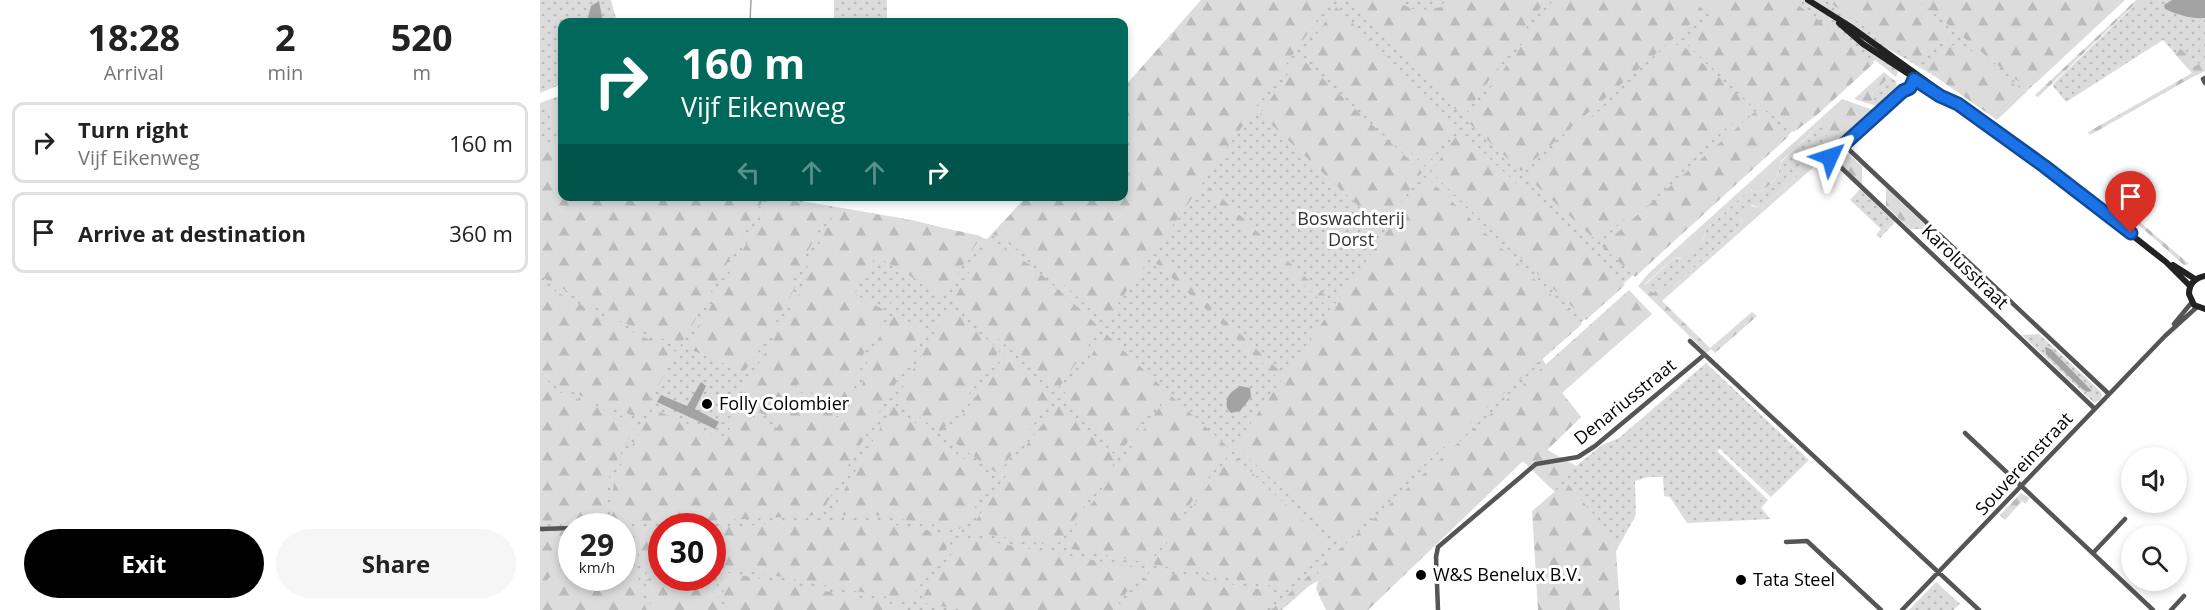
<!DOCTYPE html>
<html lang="en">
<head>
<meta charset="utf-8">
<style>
	:root { --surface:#fff; --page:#f6f6f6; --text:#222; --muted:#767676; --line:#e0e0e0; --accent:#000 }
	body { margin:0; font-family:"Open Sans",sans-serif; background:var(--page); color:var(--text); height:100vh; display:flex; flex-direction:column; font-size:22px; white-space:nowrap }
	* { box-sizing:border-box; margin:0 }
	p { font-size:20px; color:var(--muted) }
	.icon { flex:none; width:33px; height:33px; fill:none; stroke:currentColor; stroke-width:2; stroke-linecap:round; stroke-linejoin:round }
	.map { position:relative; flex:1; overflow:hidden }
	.panel { display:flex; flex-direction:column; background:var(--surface); width:540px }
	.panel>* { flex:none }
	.banner { position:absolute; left:18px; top:18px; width:570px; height:183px; border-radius:12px; box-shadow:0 3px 9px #0003; background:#00695c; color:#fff; overflow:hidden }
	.buttons { position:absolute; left:1581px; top:447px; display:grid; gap:12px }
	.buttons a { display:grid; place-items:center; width:66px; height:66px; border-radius:50%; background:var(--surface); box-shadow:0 3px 9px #0003; font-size:30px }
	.speed { position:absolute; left:18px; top:513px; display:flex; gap:12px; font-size:30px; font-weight:700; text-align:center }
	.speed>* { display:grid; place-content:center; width:78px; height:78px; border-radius:50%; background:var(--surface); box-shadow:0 3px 9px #0003; line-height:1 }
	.speed small { font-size:15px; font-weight:400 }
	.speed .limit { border:9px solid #d22; background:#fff; color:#111 }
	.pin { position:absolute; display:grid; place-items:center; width:51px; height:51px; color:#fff; margin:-62px -26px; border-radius:50% 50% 50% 0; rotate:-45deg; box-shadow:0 0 6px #0007 }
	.pin .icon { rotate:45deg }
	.me { position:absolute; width:66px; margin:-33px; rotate:48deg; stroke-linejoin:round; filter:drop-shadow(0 0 4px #0008) }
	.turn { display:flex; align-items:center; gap:21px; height:126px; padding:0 24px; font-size:27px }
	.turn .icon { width:78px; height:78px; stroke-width:2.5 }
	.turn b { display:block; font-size:42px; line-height:51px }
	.lanes { display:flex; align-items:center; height:57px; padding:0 24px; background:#0003; justify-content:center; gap:30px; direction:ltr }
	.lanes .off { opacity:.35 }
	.eta { display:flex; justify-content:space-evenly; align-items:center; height:102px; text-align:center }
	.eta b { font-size:36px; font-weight:700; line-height:42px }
	.primary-button { display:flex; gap:12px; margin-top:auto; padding:12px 24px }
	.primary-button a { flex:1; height:69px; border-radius:36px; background:var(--accent); color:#fff; font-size:24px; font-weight:700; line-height:69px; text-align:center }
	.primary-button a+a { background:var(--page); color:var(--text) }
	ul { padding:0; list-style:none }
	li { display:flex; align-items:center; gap:18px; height:81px; margin:0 12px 9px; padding:0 12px; border:3px solid var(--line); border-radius:12px }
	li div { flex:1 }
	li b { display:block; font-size:22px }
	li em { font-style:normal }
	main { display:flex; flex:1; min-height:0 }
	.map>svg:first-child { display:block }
</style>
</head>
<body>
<main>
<section class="panel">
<div class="eta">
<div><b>18:28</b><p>Arrival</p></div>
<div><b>2</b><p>min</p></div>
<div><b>520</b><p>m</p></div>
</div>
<ul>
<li><svg class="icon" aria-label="right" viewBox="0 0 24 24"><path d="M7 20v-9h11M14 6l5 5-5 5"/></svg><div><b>Turn right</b><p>Vijf Eikenweg</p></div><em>160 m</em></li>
<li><svg class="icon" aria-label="arrive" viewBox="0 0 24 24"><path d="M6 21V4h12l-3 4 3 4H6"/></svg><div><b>Arrive at destination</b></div><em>360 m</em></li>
</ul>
<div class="primary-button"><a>Exit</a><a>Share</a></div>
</section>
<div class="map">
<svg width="1665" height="610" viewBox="0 0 1665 610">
	<defs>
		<pattern id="grass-dots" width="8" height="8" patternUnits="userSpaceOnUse" patternTransform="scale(1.5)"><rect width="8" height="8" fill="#dcdcdc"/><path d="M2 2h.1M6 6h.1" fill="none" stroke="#bbb" stroke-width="1.8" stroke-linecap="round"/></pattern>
		<pattern id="forest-firs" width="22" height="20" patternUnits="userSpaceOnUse" patternTransform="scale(1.5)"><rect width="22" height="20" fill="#dcdcdc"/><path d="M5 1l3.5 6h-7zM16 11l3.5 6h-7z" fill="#bbb"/></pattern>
	</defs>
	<rect width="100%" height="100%" fill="#fff"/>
	<path fill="url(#grass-dots)" fill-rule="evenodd" d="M 0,0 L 71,0 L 77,22 L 22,22 L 22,84 L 0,93 Z
		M 294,0 L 347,0 L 347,22 L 294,22 Z
		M 662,0 L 1582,0 L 1462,115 L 1348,49 L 1339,57 L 1359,70 L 1356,77 L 1335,60 L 1207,171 L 1002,358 L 1022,393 L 1041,417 L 1007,450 L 1036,466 L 1062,445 L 1079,438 L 1166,363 L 1269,460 L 1231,497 L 1180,449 L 1177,451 L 1228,500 L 1221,508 L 1231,519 L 1147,523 L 1130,497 L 1124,496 L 1123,477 L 1108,477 L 1095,481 L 1096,515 L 1076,551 L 983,461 L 769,586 L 742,610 L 0,610 L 0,103 L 22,95 L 22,196 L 238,197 L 372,220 L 447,239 L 486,197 L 584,196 ZM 32,526 L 82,526 L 82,578 L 32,578 ZM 122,526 L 172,526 L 172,578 L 122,578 Z
		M 1600,0 L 1665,0 L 1665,71 L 1655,76 L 1623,40 L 1526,102 L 1512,85 Z
		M 1350,77 L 1356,81 L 1358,93 L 1342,107 L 1330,104 L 1334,98 L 1332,93 Z
		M 1282,123 L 1294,150 L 1285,157 L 1277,151 L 1261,162 L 1258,176 L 1225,204 L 1219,207 L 1212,205 L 1204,212 L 1200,218 L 1202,225 L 1134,286 L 1124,286 L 1113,293 L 1105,285 L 1135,257 L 1140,259 C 1153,252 1164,246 1166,229 L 1209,190 L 1220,192 C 1233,182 1239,180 1240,163 Z
		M 1320,189 L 1355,222 L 1340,238 L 1336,235 L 1341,229 L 1310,200 Z
		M 1499,334 L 1560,391 L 1562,395 L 1561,399 L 1554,403 L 1551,400 L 1482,335 ZM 1510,348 L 1552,391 L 1541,388 L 1506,354 L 1505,349 Z
		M 1396,582 L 1420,604 L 1413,610 L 1369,610 Z"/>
	<path fill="url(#forest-firs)" d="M 661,0 L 791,0 L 565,322 L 500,263 L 453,234 L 486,197 L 584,196 L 584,87 Z
		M 806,0 L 854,0 L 872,9 L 889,10 L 901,7 L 906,0 L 1006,0 L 923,117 Z
		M 1013,0 L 1154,0 L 1164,12 L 981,171 L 927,121 Z
		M 1163,0 L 1251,0 L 1318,48 L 1334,63 L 1278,114 L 1254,132 L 1176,71 L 1144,41 L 1174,12 Z
		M 1286,0 L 1371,0 L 1415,36 L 1401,43 L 1378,64 Z
		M 1378,0 L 1585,0 L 1499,80 L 1487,85 L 1479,82 L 1456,64 Z
		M 1596,0 L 1608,0 L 1599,6 L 1596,4 L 1593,6 L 1498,97 L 1495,95 Z
		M 796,7 L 915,125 L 912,132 L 886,166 L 764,52 Z
		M 1421,43 L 1476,86 L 1487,91 L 1457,120 L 1383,68 L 1413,45 Z
		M 1141,44 L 1211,106 L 1058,242 L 985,175 L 1136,45 Z
		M 1641,49 L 1648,55 L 1651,64 L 1656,66 L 1665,59 L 1665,70 L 1550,135 L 1548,132 L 1652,73 L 1634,53 Z
		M 760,57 L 882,172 L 843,229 L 720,114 Z
		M 1344,72 L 1350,77 L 1332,93 L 1334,98 L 1330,104 L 1314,99 Z
		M 22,98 L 22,196 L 225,197 L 140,346 L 82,322 L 0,276 L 0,146 L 18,139 L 5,105 Z
		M 1302,99 L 1333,110 L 1335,113 L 1294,150 L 1281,124 L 1240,162 C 1239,180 1233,182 1220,192 L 1209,190 L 1166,229 C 1164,244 1151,263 1135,257 L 1105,284 L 1113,293 L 1122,286 L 1134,286 L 1202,225 L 1200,216 L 1210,206 L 1219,207 L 1225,204 L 1258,176 C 1260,163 1262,156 1277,151 L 1285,157 L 1122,301 L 1170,348 L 1212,312 L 1217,316 L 1175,353 L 1171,349 L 1167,353 L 1098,286 L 1109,273 Z
		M 1216,111 L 1218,111 L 1249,136 L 1095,277 L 1062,246 Z
		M 920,131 L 1085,285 L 1046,320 L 891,172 Z
		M 1302,152 L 1306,152 L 1322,166 L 1322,184 L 1298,162 L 1297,158 Z
		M 886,177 L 1042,324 L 798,541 L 695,445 L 741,381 L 678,321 L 682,317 L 745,376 L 791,310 L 736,259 L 739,253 L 795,304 Z
		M 670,187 L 725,239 L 721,244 L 666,192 Z
		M 1346,188 L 1389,229 L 1370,229 L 1346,206 Z
		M 233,197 L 289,208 L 289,210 L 252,282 L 256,286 L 222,346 L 204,372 L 147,348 Z
		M 297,208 L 358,218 L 441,236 L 404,296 L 336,256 L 314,294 L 346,311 L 355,297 L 358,298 L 323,355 L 318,381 L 299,411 L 258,384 L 237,420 L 200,404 L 198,400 L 267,280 L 264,274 Z
		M 1599,216 L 1602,218 L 1600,222 L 1649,264 L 1644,265 L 1593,220 Z
		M 448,239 L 492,266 L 553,321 L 560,329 L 518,389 L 513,388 L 473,351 L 413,301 Z
		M 620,258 L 673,308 L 669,312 L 616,263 Z
		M 0,283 L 94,333 L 137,352 L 100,418 L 60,404 L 0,377 Z
		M 1089,290 L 1112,314 L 1022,393 L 1041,417 L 1007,450 L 1036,466 L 1011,488 L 983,461 L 828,610 L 786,610 L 776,589 L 778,581 L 786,576 L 781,566 Z
		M 409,308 L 460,350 L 401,433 L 356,399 Z
		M 354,313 L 385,332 L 280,515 L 152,522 L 69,524 L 75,475 L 113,409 L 180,438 C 192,430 194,423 198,410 L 237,428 L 260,392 L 300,419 L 322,386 L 328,357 Z
		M 566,334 L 625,390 L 581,451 L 523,396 Z
		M 466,354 L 513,397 L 458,474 L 407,437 Z
		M 0,384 L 97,424 L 70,473 L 63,524 L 59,524 L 59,522 L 0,522 Z
		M 629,394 L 689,448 L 609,563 L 521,547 Z
		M 519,403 L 578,458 L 516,546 L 429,531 L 485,447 Z
		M 353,406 L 453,481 L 420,529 L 336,515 L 290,515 Z
		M 691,453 L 790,546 L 744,588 L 612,564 Z
		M 1026,482 L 1079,544 L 1076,551 L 1080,610 L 998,610 L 992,511 Z
		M 1481,493 L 1490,498 L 1485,504 L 1482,501 L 1465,520 L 1460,515 Z
		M 274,521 L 339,522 L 415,536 L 369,601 L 173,564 L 173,528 Z
		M 121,529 L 121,564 L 103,575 L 94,530 Z
		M 31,531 L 31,558 L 21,566 L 0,587 L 0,532 Z
		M 87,532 L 106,610 L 0,610 L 0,592 L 20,572 L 31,564 L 32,578 L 82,578 L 83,534 Z
		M 423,537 L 603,569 L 574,610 L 422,610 L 379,602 Z
		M 173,570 L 176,575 L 179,610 L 112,610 L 105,581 L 121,571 L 122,578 L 172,578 Z
		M 611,570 L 724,590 L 739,594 L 721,610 L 582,610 Z
		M 775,570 L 779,575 L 740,610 L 731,610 Z
		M 185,572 L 358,605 L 365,608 L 363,610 L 185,610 L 182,574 Z"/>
	<path fill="#a3a3a3" d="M 1632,0 L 1665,0 L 1665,18 C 1651,19 1638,15 1625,9 L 1624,5 Z
		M 59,1 L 63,22 L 50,22 L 48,17 L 51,6 Z
		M 1505,347 L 1511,349 L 1552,391 L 1547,392 L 1541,388 L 1506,354 Z
		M 161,382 L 166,386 L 155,409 L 179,422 L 175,429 L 117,402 L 121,395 L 147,406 Z
		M 700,386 L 710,388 L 711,397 L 700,411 L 691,413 L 687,408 C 685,396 691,392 700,386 Z"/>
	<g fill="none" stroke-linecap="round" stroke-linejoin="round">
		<path stroke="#a3a3a3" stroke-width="1.5" d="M 210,22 L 211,0"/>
		<path stroke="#555" stroke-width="4.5" d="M 1375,76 L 1368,89 L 1363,91 L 1303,144 L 1569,394
			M 1665,78 L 1663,79 L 1665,83
			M 1363,91 L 1371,77
			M 1303,144 L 1290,157 L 1555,409
			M 1634,324 L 1652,302
			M 1150,341 L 1439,610
			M 1425,433 L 1613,610
			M 60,526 L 64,526
			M 0,529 L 32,528
			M 1246,542 L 1267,541 L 1341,610
			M 1553,553 L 1585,519
			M 898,610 L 896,557 L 898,547 L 996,464 L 1038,457 L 1055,446 L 1164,355
			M 1362,610 L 1625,336 L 1657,307
			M 1631,610 L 1644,596"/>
		<path stroke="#222" stroke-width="6" d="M 1268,0 L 1311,27 L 1504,166 L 1626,262 L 1650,286
			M 1299,23 L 1323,44 L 1408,100
			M 1633,265 L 1655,279
			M 1665,276 C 1655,278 1649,284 1649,294 L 1654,305 L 1665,309"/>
	</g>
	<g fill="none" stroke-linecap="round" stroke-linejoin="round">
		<g stroke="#114b97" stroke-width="15">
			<path id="route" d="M 1290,157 L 1363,91 L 1370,88 L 1374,79 L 1400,96 L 1418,104 L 1504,166 L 1591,233"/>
		</g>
		<use href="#route" stroke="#1a73e8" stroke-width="10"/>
	</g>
	<g fill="#000" stroke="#fff" stroke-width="2">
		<circle cx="167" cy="404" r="6"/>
		<circle cx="881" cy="575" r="6"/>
		<circle cx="1201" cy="580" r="6"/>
	</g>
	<g text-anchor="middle" stroke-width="6" stroke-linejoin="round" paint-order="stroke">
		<g font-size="18" fill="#333" stroke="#fff">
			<text x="811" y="225">Boswachterij<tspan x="811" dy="21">Dorst</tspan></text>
		</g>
		<g font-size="18" fill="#000" stroke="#fff">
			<text transform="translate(1425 267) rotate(44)" y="6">Karolusstraat</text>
			<text transform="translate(1085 402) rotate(-39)" y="6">Denariusstraat</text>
			<text transform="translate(1484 464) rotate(-47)" y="6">Souvereinstraat</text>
		</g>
		<g font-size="18" fill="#000" stroke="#fff" text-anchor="start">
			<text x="179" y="410">Folly Colombier</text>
			<text x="893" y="581">W&amp;S Benelux B.V.</text>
			<text x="1213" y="586">Tata Steel</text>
		</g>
	</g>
</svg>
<div class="buttons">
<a><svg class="icon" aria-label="sound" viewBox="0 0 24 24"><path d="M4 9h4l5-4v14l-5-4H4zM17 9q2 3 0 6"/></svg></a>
<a><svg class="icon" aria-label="search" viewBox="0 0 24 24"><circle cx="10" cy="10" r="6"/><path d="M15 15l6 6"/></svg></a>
</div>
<div class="speed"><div>29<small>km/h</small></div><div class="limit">30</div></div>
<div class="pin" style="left:1591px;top:233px;background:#d93025"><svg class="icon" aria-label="arrive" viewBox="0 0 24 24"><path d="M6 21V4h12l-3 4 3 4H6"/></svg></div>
<svg class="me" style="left:1290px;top:157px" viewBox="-20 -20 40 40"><path d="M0-17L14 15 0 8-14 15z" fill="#1a73e8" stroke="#fff" stroke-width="4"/></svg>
<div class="banner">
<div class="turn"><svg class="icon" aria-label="right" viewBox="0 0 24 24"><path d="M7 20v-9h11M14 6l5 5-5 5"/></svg><div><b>160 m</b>Vijf Eikenweg</div></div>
<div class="lanes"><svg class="icon off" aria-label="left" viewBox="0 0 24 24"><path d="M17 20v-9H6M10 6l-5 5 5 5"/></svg><svg class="icon off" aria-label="ahead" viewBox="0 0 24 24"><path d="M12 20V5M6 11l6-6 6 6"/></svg><svg class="icon off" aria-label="ahead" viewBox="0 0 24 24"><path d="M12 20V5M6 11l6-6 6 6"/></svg><svg class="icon" aria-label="right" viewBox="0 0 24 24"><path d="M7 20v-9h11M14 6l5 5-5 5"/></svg></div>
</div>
</div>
</main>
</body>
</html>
